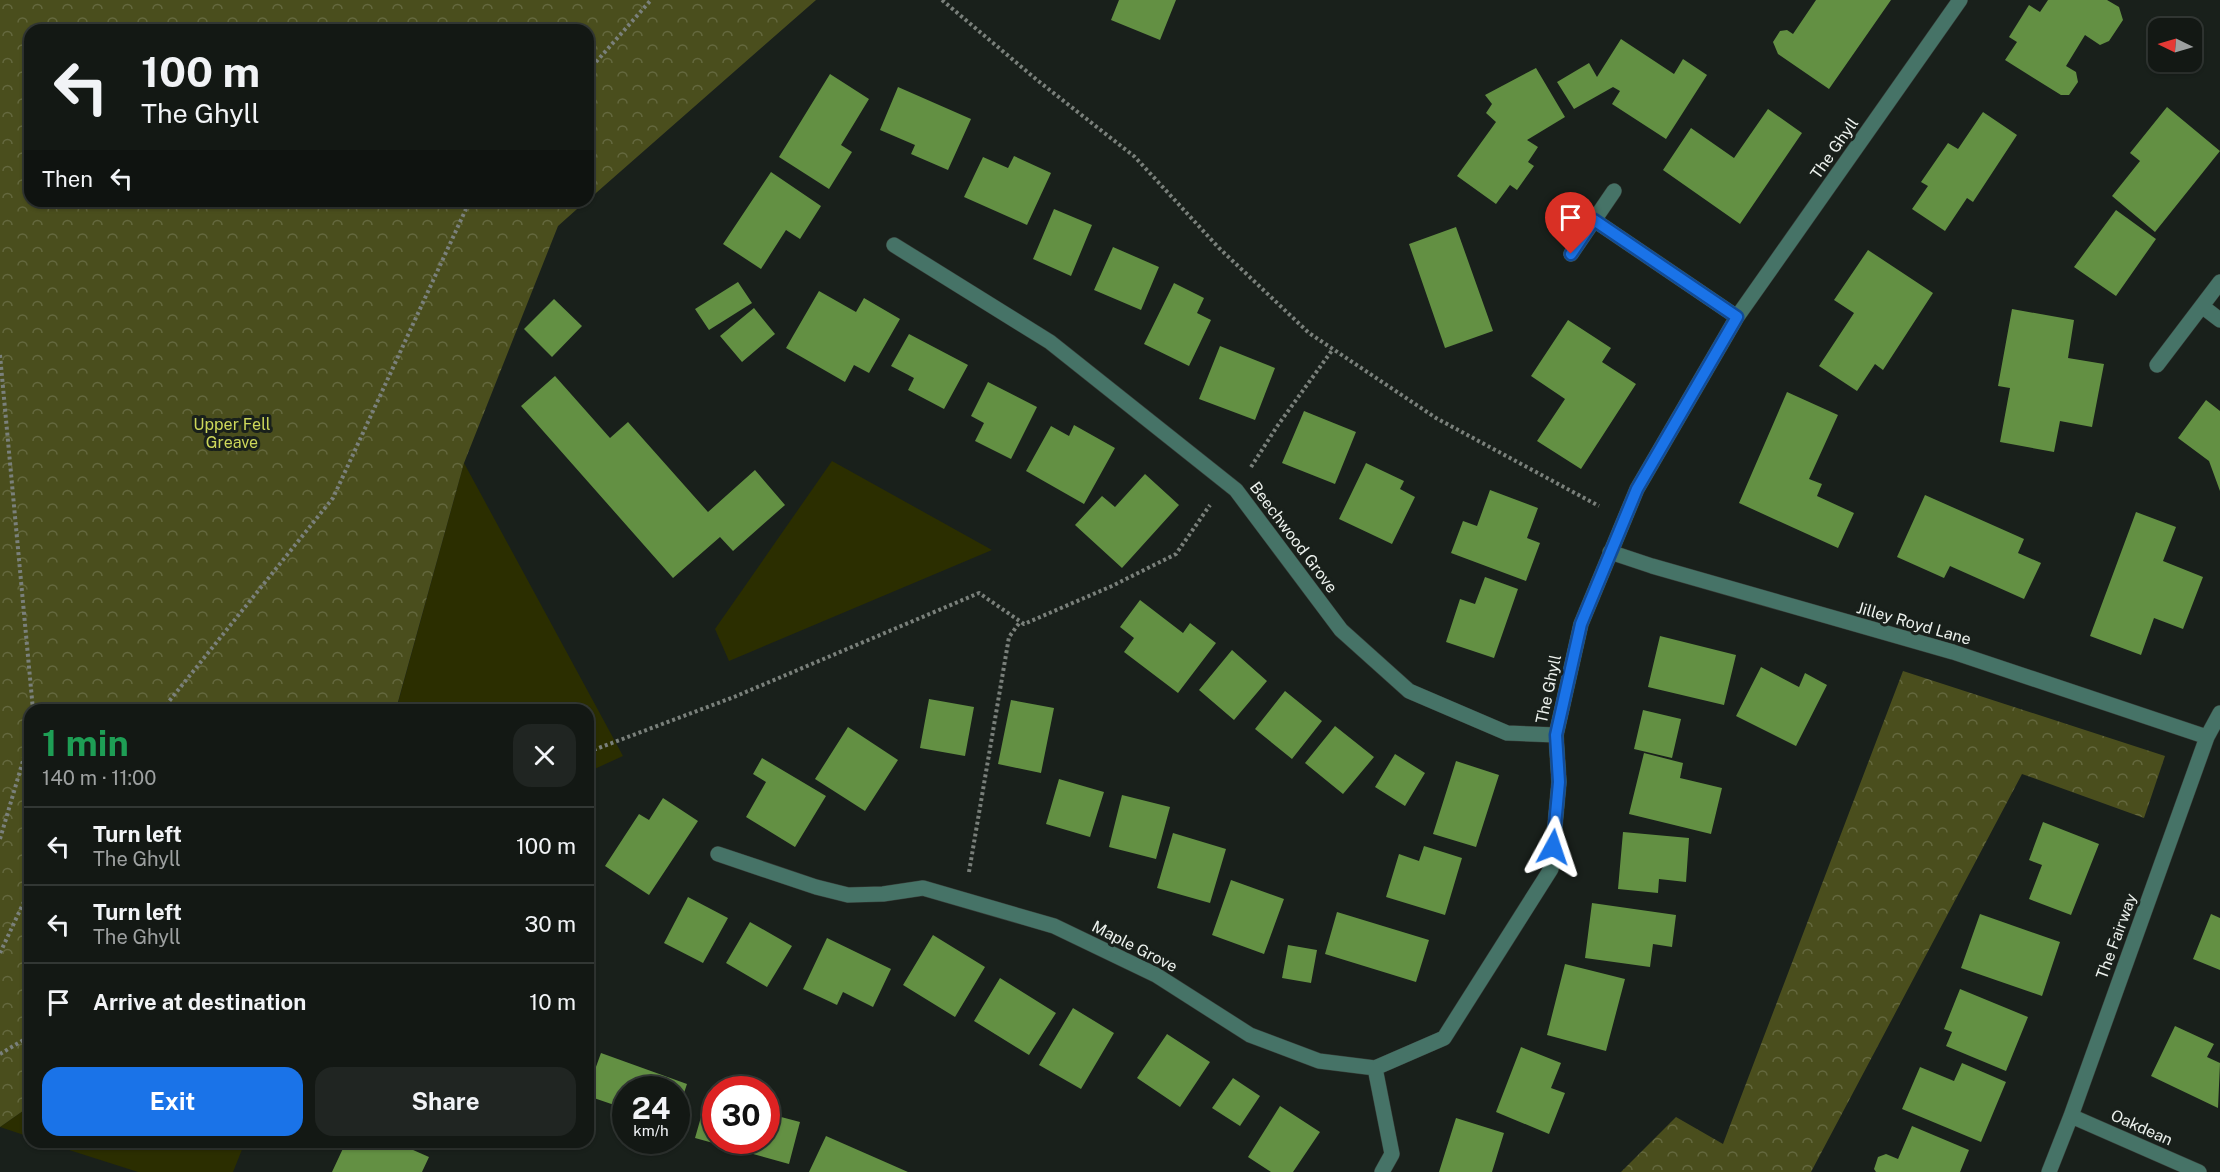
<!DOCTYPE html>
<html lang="en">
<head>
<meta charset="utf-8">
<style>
	:root { --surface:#131814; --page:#202522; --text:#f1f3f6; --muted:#9da0a0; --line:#323734; --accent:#1a73e8 }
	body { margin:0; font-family:"Public Sans",sans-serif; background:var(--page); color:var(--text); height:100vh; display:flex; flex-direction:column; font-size:22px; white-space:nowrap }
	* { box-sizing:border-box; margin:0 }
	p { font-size:20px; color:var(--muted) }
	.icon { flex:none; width:33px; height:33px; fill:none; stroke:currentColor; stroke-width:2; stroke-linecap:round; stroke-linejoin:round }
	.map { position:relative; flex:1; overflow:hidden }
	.details { position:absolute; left:24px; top:704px; width:570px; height:444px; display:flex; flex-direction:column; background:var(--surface); border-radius:18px; box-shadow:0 2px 4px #0004,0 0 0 2px var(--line) }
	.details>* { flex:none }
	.banner { position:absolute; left:24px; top:24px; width:570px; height:183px; border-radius:18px; box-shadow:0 2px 4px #0004,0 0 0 2px var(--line); background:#131814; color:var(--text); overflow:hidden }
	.needle { width:39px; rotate:275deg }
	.fabs { position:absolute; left:2148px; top:18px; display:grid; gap:12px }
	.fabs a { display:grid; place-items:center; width:54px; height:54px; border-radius:12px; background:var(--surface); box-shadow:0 2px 4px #0004,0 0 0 2px var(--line); font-size:30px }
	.speed { position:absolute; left:612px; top:1076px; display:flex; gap:12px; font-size:30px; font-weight:700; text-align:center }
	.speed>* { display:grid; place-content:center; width:78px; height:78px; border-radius:50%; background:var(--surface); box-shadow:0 2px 4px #0004,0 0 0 2px var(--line); line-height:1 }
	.speed small { font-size:15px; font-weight:400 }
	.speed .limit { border:9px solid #d22; background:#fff; color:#111 }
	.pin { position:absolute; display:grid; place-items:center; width:51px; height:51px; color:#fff; margin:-62px -26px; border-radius:50% 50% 50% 0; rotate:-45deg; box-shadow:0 0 6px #0007 }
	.pin .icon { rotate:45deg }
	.me { position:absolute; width:66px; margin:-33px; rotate:5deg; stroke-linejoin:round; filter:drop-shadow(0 0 4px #0008) }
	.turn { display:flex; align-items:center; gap:21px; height:126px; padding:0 18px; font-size:27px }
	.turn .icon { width:78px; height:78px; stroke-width:2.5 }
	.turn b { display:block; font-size:42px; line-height:51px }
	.then { display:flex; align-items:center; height:57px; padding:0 18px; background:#0003; gap:12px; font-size:22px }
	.round { display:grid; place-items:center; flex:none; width:63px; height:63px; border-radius:18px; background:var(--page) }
	.summary { display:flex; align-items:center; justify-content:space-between; height:102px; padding:0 18px }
	h1 { font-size:36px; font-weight:700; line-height:45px; color:#1e9e55 }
	.action { display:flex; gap:12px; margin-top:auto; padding:12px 18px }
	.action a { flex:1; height:69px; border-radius:18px; background:var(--accent); color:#fff; font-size:24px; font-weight:700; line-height:69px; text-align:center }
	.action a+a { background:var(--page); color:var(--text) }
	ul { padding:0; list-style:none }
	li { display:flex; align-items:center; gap:18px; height:78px; padding:0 18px; border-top:2px solid var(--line) }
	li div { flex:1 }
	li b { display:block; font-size:22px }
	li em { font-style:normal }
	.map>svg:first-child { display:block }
</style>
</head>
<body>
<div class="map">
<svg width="2220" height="1172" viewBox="0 0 2220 1172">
	<defs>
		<pattern id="forest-crowns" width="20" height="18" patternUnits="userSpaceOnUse" patternTransform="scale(1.5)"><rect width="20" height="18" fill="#4a4e1d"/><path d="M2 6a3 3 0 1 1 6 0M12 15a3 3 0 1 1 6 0" fill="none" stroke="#64683e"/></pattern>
	</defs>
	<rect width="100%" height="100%" fill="#19201b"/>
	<path fill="#2b2e00" d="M 832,461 L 992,550 L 729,661 L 715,629 Z
		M 464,463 L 623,756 L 588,772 L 588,710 L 396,710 Z
		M 30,1106 L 30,1137 L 0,1127 Z
		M 44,1142 L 245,1142 L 233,1172 L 138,1172 Z"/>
	<path fill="url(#forest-crowns)" d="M 0,0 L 816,0 L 588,200 L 588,30 L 30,30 L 30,201 L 586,201 L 558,226 L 464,463 L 396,709 L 30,710 L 30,1106 L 0,1127 Z
		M 1903,671 L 2165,756 L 2144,818 L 2022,774 L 1811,1172 L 1621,1172 L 1676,1117 L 1723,1144 Z"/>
	<path fill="#639043" d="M 1119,0 L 1176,0 L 1160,40 L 1111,20 Z
		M 1816,0 L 1891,0 L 1829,89 L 1778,54 L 1773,42 L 1780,31 L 1787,30 L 1793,34 Z
		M 2048,0 L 2107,0 L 2119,7 L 2123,20 L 2109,41 L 2100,45 L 2085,35 L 2066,66 L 2076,72 L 2078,82 L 2069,95 L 2061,95 L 2005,60 L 2017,42 L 2009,37 L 2029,5 L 2040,12 Z
		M 1621,39 L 1674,74 L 1683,59 L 1707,75 L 1666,139 L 1612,104 L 1620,91 L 1613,87 L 1574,109 L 1557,82 L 1589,63 L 1597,77 Z
		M 1536,68 L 1565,117 L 1527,140 L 1538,147 L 1528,162 L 1534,166 L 1517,190 L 1510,185 L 1496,204 L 1457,176 L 1496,122 L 1486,113 L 1492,104 L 1485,95 Z
		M 830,74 L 869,99 L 841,145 L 852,152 L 829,189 L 779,157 Z
		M 898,87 L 971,119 L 948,170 L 911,154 L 915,145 L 880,130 Z
		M 2167,107 L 2220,151 L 2155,232 L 2112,196 L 2140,161 L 2130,153 Z
		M 1768,109 L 1802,133 L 1740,224 L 1663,170 L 1691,128 L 1734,158 Z
		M 1983,112 L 2017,135 L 1973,202 L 1967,198 L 1945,231 L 1912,209 L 1928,186 L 1921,182 L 1948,143 L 1958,149 Z
		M 1014,156 L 1051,173 L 1027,225 L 964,197 L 983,157 L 1008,168 Z
		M 771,172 L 821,206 L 800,239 L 786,230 L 761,269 L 723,244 Z
		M 1054,209 L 1092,225 L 1071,276 L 1033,259 Z
		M 2116,210 L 2156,239 L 2116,296 L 2074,267 Z
		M 1456,227 L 1493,331 L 1445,348 L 1409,244 Z
		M 1113,247 L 1159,267 L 1141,310 L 1094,290 Z
		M 1868,250 L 1933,293 L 1883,370 L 1875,364 L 1857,391 L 1819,366 L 1854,313 L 1834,300 Z
		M 738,282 L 752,303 L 709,330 L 695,309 Z
		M 1174,283 L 1204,298 L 1197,313 L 1211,320 L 1189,366 L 1144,344 Z
		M 819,291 L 856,312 L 864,298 L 900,319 L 869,373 L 854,365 L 845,382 L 786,348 Z
		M 554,299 L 582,326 L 552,357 L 524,329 Z
		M 754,308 L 775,334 L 742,362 L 720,336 Z
		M 2012,309 L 2074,320 L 2068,358 L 2104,364 L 2092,427 L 2060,421 L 2054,452 L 2000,442 L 2010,388 L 1998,386 Z
		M 1568,320 L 1611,348 L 1602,362 L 1636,384 L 1581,469 L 1537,441 L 1565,399 L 1531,376 Z
		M 909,334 L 968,365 L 944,409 L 908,390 L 914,378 L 891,366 Z
		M 1220,346 L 1275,368 L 1255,420 L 1199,399 Z
		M 555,376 L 610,438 L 628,422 L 708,512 L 755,470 L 785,505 L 733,551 L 720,537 L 673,578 L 521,406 Z
		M 988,382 L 1037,407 L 1011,459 L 975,441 L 984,423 L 971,416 Z
		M 1787,392 L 1838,415 L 1809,479 L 1822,484 L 1817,496 L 1854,513 L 1838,548 L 1739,503 Z
		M 2206,400 L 2220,411 L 2220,491 L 2209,461 L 2178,438 Z
		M 1304,411 L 1356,432 L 1335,484 L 1282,463 Z
		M 1074,425 L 1115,448 L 1084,504 L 1026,471 L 1051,426 L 1069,436 Z
		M 1366,463 L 1404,481 L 1400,489 L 1415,497 L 1392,544 L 1339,519 Z
		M 1145,474 L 1179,505 L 1122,568 L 1075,525 L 1102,496 L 1115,507 Z
		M 1490,490 L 1538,508 L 1527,538 L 1540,543 L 1526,581 L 1451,553 L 1463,521 L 1477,526 Z
		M 1925,495 L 2024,539 L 2018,553 L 2041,563 L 2024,599 L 1950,566 L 1944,578 L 1897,557 Z
		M 2136,512 L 2176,527 L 2163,561 L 2203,577 L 2183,629 L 2154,618 L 2141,655 L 2090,636 Z
		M 1485,577 L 1518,589 L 1494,658 L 1446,642 L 1460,599 L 1475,604 Z
		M 1140,600 L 1183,633 L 1190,623 L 1216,643 L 1178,693 L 1124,652 L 1134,638 L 1120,627 Z
		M 1660,636 L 1736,655 L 1724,705 L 1648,687 Z
		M 1232,650 L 1267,681 L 1234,720 L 1199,690 Z
		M 1761,667 L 1799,687 L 1805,673 L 1827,685 L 1796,746 L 1736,716 Z
		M 1285,691 L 1322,721 L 1292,759 L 1255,729 Z
		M 929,699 L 974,707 L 965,756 L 920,748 Z
		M 1011,700 L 1054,708 L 1041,773 L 998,764 Z
		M 1643,710 L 1681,719 L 1672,758 L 1634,749 Z
		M 1335,726 L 1374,757 L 1343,794 L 1305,763 Z
		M 848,727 L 898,760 L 865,811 L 815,779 Z
		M 1644,753 L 1683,763 L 1680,778 L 1722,788 L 1711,834 L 1629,814 Z
		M 1395,754 L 1425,773 L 1405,806 L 1375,787 Z
		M 762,758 L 826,796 L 795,847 L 746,817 L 766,782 L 753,774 Z
		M 1456,761 L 1499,775 L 1476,847 L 1433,834 Z
		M 1059,779 L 1104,792 L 1090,837 L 1046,824 Z
		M 1122,795 L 1170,807 L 1156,859 L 1109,847 Z
		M 663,798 L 698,821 L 649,895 L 605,866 L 639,814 L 649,820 Z
		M 2043,822 L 2099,844 L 2071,915 L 2029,899 L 2042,865 L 2029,860 Z
		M 1623,832 L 1689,838 L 1686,882 L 1659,879 L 1658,893 L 1618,889 Z
		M 1173,833 L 1226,849 L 1210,903 L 1157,888 Z
		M 1424,846 L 1462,858 L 1445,915 L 1386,897 L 1399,854 L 1419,861 Z
		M 1231,880 L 1284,899 L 1264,954 L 1212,935 Z
		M 688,897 L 728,918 L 703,963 L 664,943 Z
		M 1592,903 L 1676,915 L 1672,947 L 1653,944 L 1650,967 L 1585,958 Z
		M 1337,912 L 1429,940 L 1416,982 L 1325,954 Z
		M 1980,914 L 2060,942 L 2042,996 L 1961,968 Z
		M 2211,914 L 2220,918 L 2220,970 L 2193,959 Z
		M 750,922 L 792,946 L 767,987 L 726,963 Z
		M 933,935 L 985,967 L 955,1017 L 903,985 Z
		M 827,938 L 891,969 L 873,1007 L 843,992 L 837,1005 L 803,989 Z
		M 1288,945 L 1317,950 L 1311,983 L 1282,978 Z
		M 1565,964 L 1625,979 L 1606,1051 L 1547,1035 Z
		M 1000,978 L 1056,1013 L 1029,1055 L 974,1021 Z
		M 1960,989 L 2028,1017 L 2006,1071 L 1946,1046 L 1952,1032 L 1944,1029 Z
		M 1073,1008 L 1114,1033 L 1081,1089 L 1039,1065 Z
		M 2175,1026 L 2214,1044 L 2207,1057 L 2220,1063 L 2218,1108 L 2151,1076 Z
		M 1167,1034 L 1210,1062 L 1180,1107 L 1137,1078 Z
		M 1521,1047 L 1561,1063 L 1551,1088 L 1565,1093 L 1549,1134 L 1496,1112 Z
		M 601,1053 L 687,1084 L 677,1114 L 676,1089 L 626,1089 L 626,1109 L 588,1096 L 588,1089 Z
		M 1962,1063 L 2006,1082 L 1981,1142 L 1902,1109 L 1920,1067 L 1954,1081 Z
		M 1233,1078 L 1260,1096 L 1240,1126 L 1212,1108 Z
		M 707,1096 L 716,1099 L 716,1140 L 766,1140 L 766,1113 L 800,1122 L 789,1164 L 695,1138 Z
		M 1280,1106 L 1320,1132 L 1293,1172 L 1271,1172 L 1248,1157 Z
		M 1456,1118 L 1504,1133 L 1492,1172 L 1439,1172 Z
		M 1912,1126 L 1969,1150 L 1960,1172 L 1876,1172 L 1874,1169 L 1878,1157 L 1886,1154 L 1898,1159 Z
		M 826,1136 L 908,1172 L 809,1172 Z
		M 346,1142 L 395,1142 L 429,1157 L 422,1172 L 332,1172 Z"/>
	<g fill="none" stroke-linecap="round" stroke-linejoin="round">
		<g stroke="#373d38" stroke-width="16">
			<path id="minor" d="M 1594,220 L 1737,317
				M 894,245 L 1050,342 L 1236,490 L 1341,630 L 1409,691 L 1507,733 L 1556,735
				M 1571,254 L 1614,191
				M 2203,307 L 2220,320
				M 2157,365 L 2220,282
				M 1610,552 L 1652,566 L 1953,652 L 2207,737
				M 718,854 L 816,887 L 848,895 L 883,894 L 923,888 L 1054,926 L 1156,975 L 1250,1035 L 1319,1061 L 1375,1068 L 1444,1038 L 1551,869 L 1559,782 L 1556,735 L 1581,624 L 1637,489 L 1737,317 L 1960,0
				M 1375,1068 L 1392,1154 L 1382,1172
				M 2071,1116 L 2199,1172
				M 2049,1172 L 2071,1116 L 2207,737 L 2220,713"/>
		</g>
		<path stroke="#7a807b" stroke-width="4" stroke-dasharray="3 3" stroke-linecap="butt" d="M 942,0 L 1037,80 L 1135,157 L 1219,248 L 1309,333 L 1436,418 L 1599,506
			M 588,71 L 651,0
			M 0,355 L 33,710
			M 1251,467 L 1278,425 L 1333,349
			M 162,710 L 333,498 L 466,209 L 473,201
			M 588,752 L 734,697 L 979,593 L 1024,624 L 1112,586 L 1176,554 L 1210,505
			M 0,839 L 30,737
			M 969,872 L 1009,637 L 1020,622
			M 0,953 L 30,889
			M 0,1054 L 30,1036"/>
		<use href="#minor" stroke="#467367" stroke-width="15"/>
	</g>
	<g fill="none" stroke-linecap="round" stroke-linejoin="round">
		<g stroke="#114b97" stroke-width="15">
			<path id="route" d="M 1553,847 L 1559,782 L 1556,735 L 1581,624 L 1637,489 L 1737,317 L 1594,220 L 1571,254"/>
		</g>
		<use href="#route" stroke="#1a73e8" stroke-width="10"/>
	</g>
	<g text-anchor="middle" stroke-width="6" stroke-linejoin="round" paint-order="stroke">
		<g font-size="16" fill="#ecf1ed" stroke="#19201b">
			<text transform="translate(1834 148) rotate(-55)" y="6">The Ghyll</text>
			<text transform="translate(1294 537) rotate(53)" y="6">Beechwood Grove</text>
			<text transform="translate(1914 623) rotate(16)" y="6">Jilley Royd Lane</text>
			<text transform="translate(1548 689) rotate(-78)" y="6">The Ghyll</text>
			<text transform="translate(2116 936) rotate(-70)" y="6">The Fairway</text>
			<text transform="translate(1135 946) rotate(27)" y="6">Maple Grove</text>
			<text transform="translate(2142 1127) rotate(24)" y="6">Oakdean</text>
		</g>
		<g font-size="16" fill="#cdd75a" stroke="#19201b">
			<text x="232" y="430">Upper Fell<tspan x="232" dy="18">Greave</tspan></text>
		</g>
	</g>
</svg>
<div class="fabs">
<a><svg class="needle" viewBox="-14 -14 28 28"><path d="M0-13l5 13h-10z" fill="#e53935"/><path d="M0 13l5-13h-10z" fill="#9da0a0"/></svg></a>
</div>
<div class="speed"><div>24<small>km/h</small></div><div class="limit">30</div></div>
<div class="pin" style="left:1571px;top:254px;background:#d93025"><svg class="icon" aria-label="arrive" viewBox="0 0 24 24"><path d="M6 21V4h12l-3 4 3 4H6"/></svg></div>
<svg class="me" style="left:1553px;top:847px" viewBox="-20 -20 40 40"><path d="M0-17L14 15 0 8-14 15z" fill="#1a73e8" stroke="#fff" stroke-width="4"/></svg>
<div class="banner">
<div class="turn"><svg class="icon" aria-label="left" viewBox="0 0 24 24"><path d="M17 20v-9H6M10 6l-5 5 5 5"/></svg><div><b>100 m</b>The Ghyll</div></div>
<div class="then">Then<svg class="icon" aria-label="left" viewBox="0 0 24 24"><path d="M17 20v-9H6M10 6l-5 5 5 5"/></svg></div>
</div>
<section class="details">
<div class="summary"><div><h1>1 min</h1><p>140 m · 11:00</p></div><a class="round"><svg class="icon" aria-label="close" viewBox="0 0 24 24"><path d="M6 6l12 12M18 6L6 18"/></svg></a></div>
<ul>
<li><svg class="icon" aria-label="left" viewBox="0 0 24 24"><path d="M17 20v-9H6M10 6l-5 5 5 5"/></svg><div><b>Turn left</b><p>The Ghyll</p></div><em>100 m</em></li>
<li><svg class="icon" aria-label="left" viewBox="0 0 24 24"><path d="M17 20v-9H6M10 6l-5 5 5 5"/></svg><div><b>Turn left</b><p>The Ghyll</p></div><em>30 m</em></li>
<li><svg class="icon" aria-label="arrive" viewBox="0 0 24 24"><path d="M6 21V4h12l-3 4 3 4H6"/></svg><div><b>Arrive at destination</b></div><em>10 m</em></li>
</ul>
<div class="action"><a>Exit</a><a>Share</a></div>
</section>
</div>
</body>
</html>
